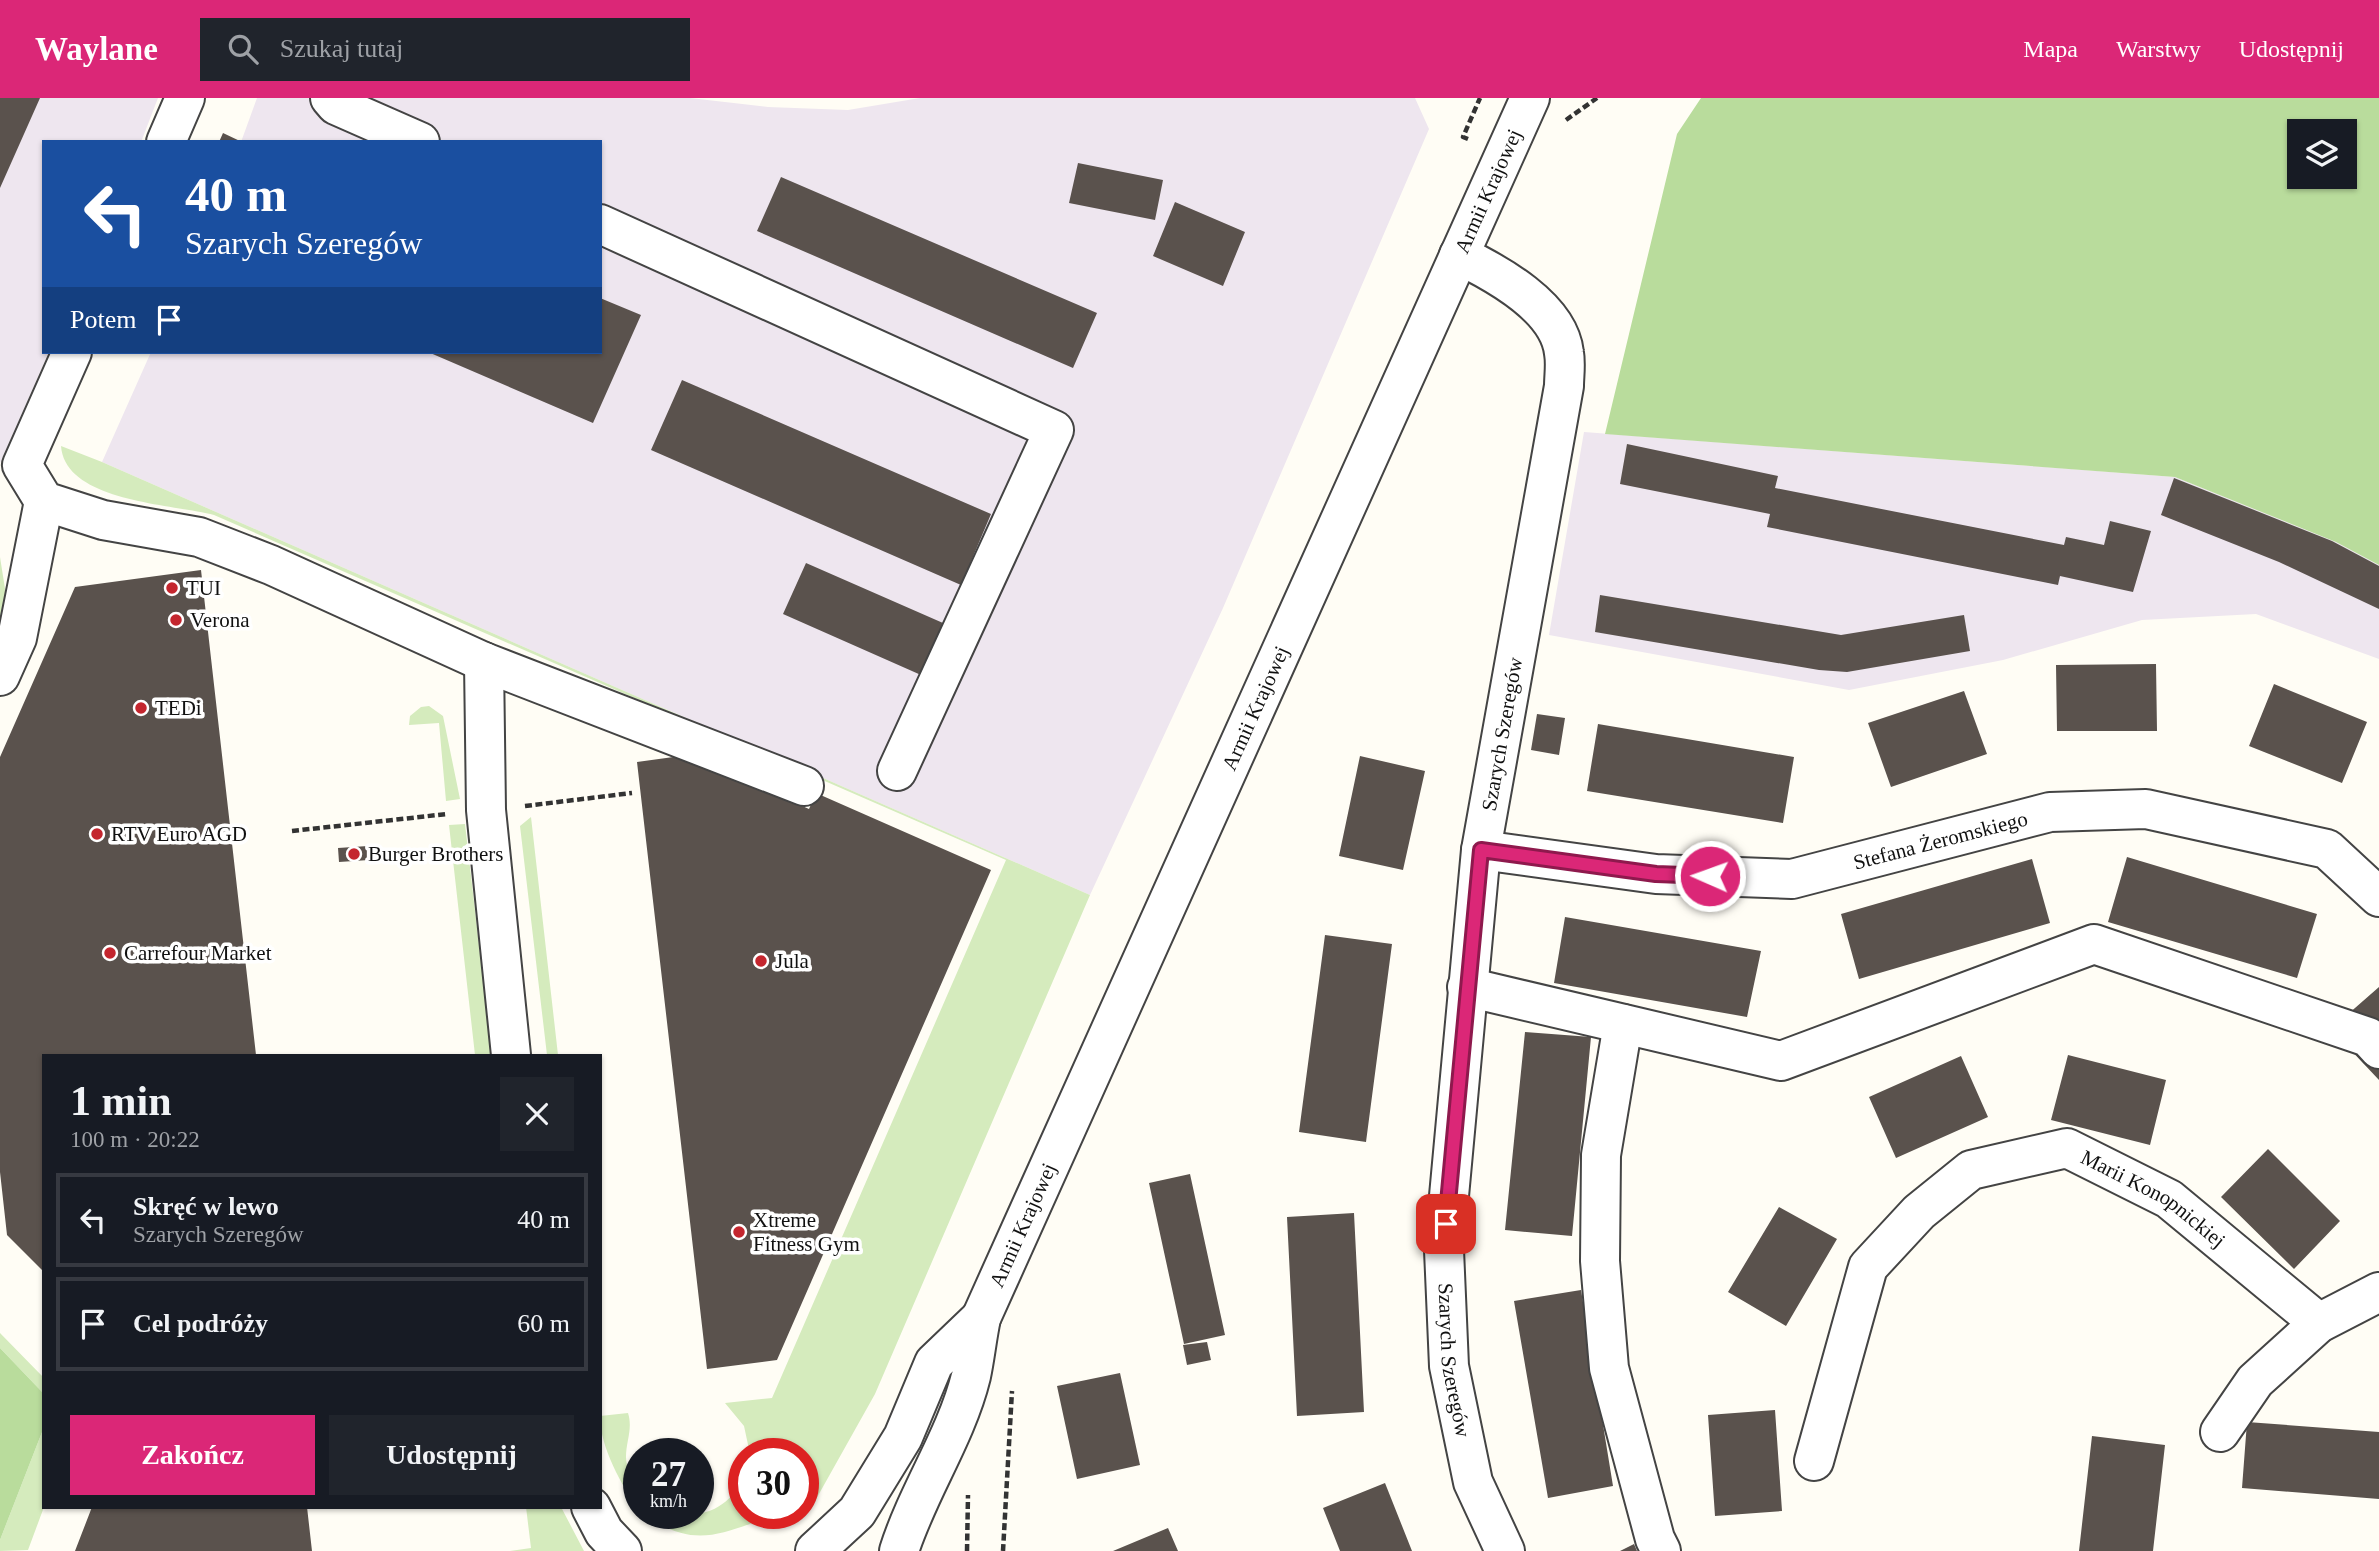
<!DOCTYPE html>
<html lang="pl">
<head>
<meta charset="utf-8">
<style>
	:root { --surface:#171b24; --page:#20242c; --text:#f1f3f6; --muted:#9ea1a6; --line:#363941; --accent:#db2777 }
	body { margin:0; font-family:Georgia,serif; background:var(--page); color:var(--text); height:100vh; display:flex; flex-direction:column; font-size:26px; white-space:nowrap }
	* { box-sizing:border-box; margin:0 }
	p { font-size:23px; color:var(--muted) }
	.icon { flex:none; width:38px; height:38px; fill:none; stroke:currentColor; stroke-width:2; stroke-linecap:round; stroke-linejoin:round }
	.map { position:relative; flex:1; overflow:hidden }
	.details { position:absolute; left:42px; top:956px; width:560px; height:455px; display:flex; flex-direction:column; background:var(--surface); border-radius:0px; box-shadow:0 2px 5px #0004 }
	.details>* { flex:none }
	.banner { position:absolute; left:42px; top:42px; width:560px; height:214px; border-radius:0px; box-shadow:0 2px 5px #0004; background:#1a4fa0; color:#fff; overflow:hidden }
	.fabs { position:absolute; left:2287px; top:21px; display:grid; gap:14px }
	.fabs a { display:grid; place-items:center; width:70px; height:70px; border-radius:0px; background:var(--surface); box-shadow:0 2px 5px #0004; font-size:35px }
	.speed { position:absolute; left:623px; top:1340px; display:flex; gap:14px; font-size:35px; font-weight:700; text-align:center }
	.speed>* { display:grid; place-content:center; width:91px; height:91px; border-radius:50%; background:var(--surface); box-shadow:0 2px 5px #0004; line-height:1 }
	.speed small { font-size:18px; font-weight:400 }
	.speed .limit { border:10px solid #d22; background:#fff; color:#111 }
	.pin { position:absolute; display:grid; place-items:center; width:60px; height:60px; color:#fff; margin:-30px; border-radius:14px; box-shadow:0 4px 10px #0006 }
	.me { position:absolute; width:77px; margin:-38px; rotate:272deg; stroke-linejoin:round; filter:drop-shadow(0 0 5px #0008) }
	.turn { display:flex; align-items:center; gap:24px; height:147px; padding:0 28px; font-size:32px }
	.turn .icon { width:91px; height:91px; stroke-width:2.5 }
	.turn b { display:block; font-size:49px; line-height:60px }
	.then { display:flex; align-items:center; height:66px; padding:0 28px; background:#0003; gap:14px; font-size:26px }
	.round { display:grid; place-items:center; flex:none; width:74px; height:74px; border-radius:0px; background:var(--page) }
	.headline { display:flex; align-items:center; justify-content:space-between; height:119px; padding:0 28px }
	h1 { font-size:42px; font-weight:600; line-height:52px }
	.button { display:flex; gap:14px; margin-top:auto; padding:14px 28px }
	.button a { flex:1; height:80px; border-radius:0px; background:var(--accent); color:#fff; font-size:28px; font-weight:600; line-height:80px; text-align:center }
	.button a+a { background:var(--page); color:var(--text) }
	ul { padding:0; list-style:none }
	li { display:flex; align-items:center; gap:21px; height:94px; margin:0 14px 10px; padding:0 14px; border:4px solid var(--line); border-radius:0px }
	li div { flex:1 }
	li b { display:block; font-size:26px }
	li em { font-style:normal }
	header { display:flex; align-items:center; gap:42px; box-sizing:border-box; height:98px; padding:0 35px; background:var(--accent); color:#fff }
	header strong { font-size:33px }
	nav { display:flex; gap:38px; margin-inline-start:auto; font-size:24px }
	.search { width:490px; height:63px; background:var(--page); display:flex; align-items:center; gap:18px; box-sizing:border-box; padding:0 24px; border-radius:0px; color:var(--muted); font-size:26px }
	.map>svg:first-child { display:block }
</style>
</head>
<body>
<header>
<strong>Waylane</strong>
<div class="search"><svg class="icon" aria-label="search" viewBox="0 0 24 24"><circle cx="10" cy="10" r="6"/><path d="M15 15l6 6"/></svg>Szukaj tutaj</div>
<nav><a>Mapa</a><a>Warstwy</a><a>Udostępnij</a></nav>
</header>
<div class="map">
<svg width="2379" height="1453" viewBox="0 0 2379 1453">
	<rect width="100%" height="100%" fill="#fffdf5"/>
	<path fill="#eee6ef" d="M 0,0 L 158,0 L 141,44 L 44,44 L 44,254 L 49,254 L 0,365 Z
		M 257,0 L 690,0 L 768,9 L 848,12 L 920,0 L 1415,0 L 1429,31 L 1223,510 L 1090,797 L 102,364 L 151,254 L 600,254 L 600,44 L 241,44 Z
		M 1584,334 L 2175,379 L 2336,444 L 2379,467 L 2379,561 L 2256,516 L 2142,522 L 2003,562 L 1849,592 L 1549,537 Z"/>
	<path fill="#d5ebbd" d="M 61,348 L 102,364 L 1090,797 L 875,1296 L 815,1403 L 803,1407 L 803,1356 L 750,1356 L 744,1328 L 725,1305 L 772,1300 L 1006,762 L 214,417 C 173,406 65,404 61,348 Z
		M 0,459 L 6,497 L 0,519 Z
		M 429,608 L 443,618 L 460,701 L 446,703 L 439,625 L 409,627 L 410,618 L 421,609 Z
		M 531,719 L 558,957 L 547,957 L 520,728 Z
		M 465,726 L 488,925 L 491,957 L 475,957 L 449,727 Z
		M 0,1235 L 44,1280 L 44,1296 L 0,1250 Z
		M 628,1315 C 633,1331 626,1343 626,1359 C 627,1379 639,1391 639,1413 C 622,1387 600,1350 600,1318 Z
		M 44,1329 L 44,1409 L 28,1452 L 0,1453 L 0,1442 Z
		M 744,1381 L 744,1416 L 777,1416 C 722,1435 696,1453 643,1416 C 688,1416 717,1426 744,1381 Z
		M 526,1409 L 561,1409 L 584,1453 L 510,1453 L 531,1450 Z"/>
	<path fill="#b9dc9c" fill-rule="evenodd" d="M 1701,0 L 2379,0 L 2379,467 L 2336,444 L 2175,379 L 1605,336 L 1677,36 ZM 2300,33 L 2345,33 L 2345,79 L 2300,79 Z
		M 0,1250 L 44,1296 L 44,1329 L 0,1442 Z"/>
	<path fill="#5a524d" d="M 0,0 L 40,0 L 0,90 Z
		M 223,35 L 242,44 L 219,44 Z
		M 1078,65 L 1163,82 L 1155,122 L 1069,105 Z
		M 781,79 L 1097,215 L 1073,270 L 757,133 Z
		M 1175,104 L 1245,134 L 1223,188 L 1153,158 Z
		M 600,200 L 641,217 L 593,325 L 428,254 L 600,254 Z
		M 682,282 L 991,416 L 961,487 L 651,352 Z
		M 1627,346 L 1778,378 L 1775,390 L 2064,447 L 2066,439 L 2104,447 L 2110,423 L 2151,433 L 2133,494 L 2060,478 L 2058,487 L 1767,429 L 1770,416 L 1620,386 Z
		M 2174,380 L 2332,443 L 2379,468 L 2379,511 L 2279,464 L 2161,417 Z
		M 806,465 L 943,525 L 941,532 L 945,534 L 921,577 L 783,516 Z
		M 201,472 L 256,957 L 44,957 L 44,1174 L 7,1137 L 0,1074 L 0,659 L 75,489 Z
		M 1600,497 L 1841,537 L 1964,517 L 1970,553 L 1847,574 L 1819,572 L 1595,534 Z
		M 2156,566 L 2157,633 L 2057,633 L 2056,567 Z
		M 2274,586 L 2367,624 L 2342,685 L 2249,648 Z
		M 1964,593 L 1987,656 L 1891,689 L 1868,625 Z
		M 1537,616 L 1565,620 L 1559,657 L 1531,652 Z
		M 1598,626 L 1794,659 L 1783,725 L 1587,693 Z
		M 688,657 L 809,711 L 816,695 L 991,772 L 777,1262 L 707,1271 L 637,664 Z
		M 1360,658 L 1425,673 L 1403,772 L 1339,758 Z
		M 368,748 L 369,762 L 339,764 L 338,750 Z
		M 2127,759 L 2317,816 L 2297,880 L 2108,824 Z
		M 2032,761 L 2050,825 L 1859,881 L 1841,816 Z
		M 1565,819 L 1761,853 L 1747,919 L 1554,885 Z
		M 1325,837 L 1392,846 L 1366,1044 L 1299,1034 Z
		M 2379,889 L 2379,982 L 2331,931 Z
		M 1525,934 L 1591,939 L 1572,1138 L 1505,1132 Z
		M 2068,957 L 2166,982 L 2150,1047 L 2051,1022 Z
		M 1961,958 L 1988,1019 L 1896,1060 L 1869,999 Z
		M 2268,1051 L 2340,1123 L 2294,1171 L 2221,1099 Z
		M 1190,1076 L 1225,1237 L 1184,1246 L 1149,1085 Z
		M 1779,1109 L 1837,1141 L 1786,1228 L 1728,1194 Z
		M 1354,1115 L 1364,1314 L 1297,1318 L 1287,1119 Z
		M 1581,1192 L 1613,1388 L 1548,1400 L 1514,1203 Z
		M 1207,1244 L 1211,1262 L 1187,1267 L 1183,1247 Z
		M 1120,1275 L 1140,1367 L 1077,1381 L 1057,1288 Z
		M 1775,1312 L 1782,1413 L 1715,1418 L 1708,1317 Z
		M 2247,1324 L 2379,1334 L 2379,1401 L 2242,1390 Z
		M 2092,1338 L 2165,1347 L 2153,1453 L 2079,1453 Z
		M 1385,1385 L 1412,1453 L 1340,1453 L 1323,1410 Z
		M 92,1409 L 307,1409 L 312,1453 L 75,1453 Z
		M 1168,1430 L 1178,1453 L 1113,1453 Z
		M 1634,1446 L 1637,1453 L 1620,1453 Z"/>
	<g fill="none" stroke-linecap="round" stroke-linejoin="round">
		<g stroke="#444" stroke-width="42">
			<g id="minor">
				<path d="M 330,0 L 336,7 L 420,44"/>
				<path d="M 166,44 L 185,0"/>
				<path d="M 600,126 L 1054,332 L 897,673"/>
				<path id="s1" d="M 1459,157 C 1496,175 1559,209 1564,255 C 1566,266 1564,278 1564,288 L 1481,752 L 1444,1152 L 1449,1268 L 1473,1384 L 1505,1453"/>
				<path d="M 72,254 L 22,367 L 44,403 L 103,422 L 199,439 L 271,467 L 484,564 L 804,688"/>
				<path d="M 484,564 L 486,712 L 511,957"/>
				<path d="M 0,578 L 17,540 L 44,403"/>
				<path id="s2" d="M 1481,752 L 1656,776 L 1792,781 L 2050,714 L 2146,711 L 2327,751 L 2379,799"/>
				<path d="M 1467,889 L 1781,963 L 2094,846 L 2368,939 L 2379,951"/>
				<path d="M 1623,926 L 1601,1057 L 1600,1163 L 1609,1270 L 1655,1441 L 1661,1453"/>
				<path d="M 2220,1334 L 2255,1283 L 2319,1225 L 2379,1194"/>
				<path id="s3" d="M 1814,1363 L 1868,1169 L 1919,1114 L 1971,1072 L 2067,1050 L 2169,1101 L 2319,1225"/>
				<path d="M 591,1409 L 604,1434 L 622,1453"/>
				<path d="M 815,1453 L 857,1414 L 903,1339 L 934,1265 L 981,1220"/>
				<path id="s4" d="M 899,1453 C 918,1393 956,1339 971,1278 C 975,1259 977,1239 981,1220 L 1530,0"/>
			</g>
		</g>
		<path stroke="#333" stroke-width="4.5" stroke-dasharray="7 3.5" stroke-linecap="butt" d="M 1566,22 L 1597,0
			M 1468,41 L 1463,39 L 1480,0
			M 525,708 L 632,695
			M 292,733 L 447,716
			M 967,1453 L 968,1397
			M 1003,1453 L 1012,1293"/>
		<use href="#minor" stroke="#fff" stroke-width="38"/>
	</g>
	<g fill="none" stroke-linecap="round" stroke-linejoin="round">
		<g stroke="#8e194d" stroke-width="18">
			<path id="route" d="M 1446,1126 L 1481,752 L 1656,776 L 1710,778"/>
		</g>
		<use href="#route" stroke="#db2777" stroke-width="12"/>
	</g>
	<g fill="#c4262e" stroke="#fff" stroke-width="2.5">
		<circle cx="172" cy="490" r="7"/>
		<circle cx="176" cy="522" r="7"/>
		<circle cx="141" cy="610" r="7"/>
		<circle cx="97" cy="736" r="7"/>
		<circle cx="354" cy="756" r="7"/>
		<circle cx="110" cy="855" r="7"/>
		<circle cx="761" cy="863" r="7"/>
		<circle cx="739" cy="1134" r="7"/>
	</g>
	<g text-anchor="middle" stroke-width="7" stroke-linejoin="round" paint-order="stroke">
		<g font-size="21" fill="#111" stroke="#fff">
			<text dy="7" stroke="none"><textPath href="#s4" startOffset="1484">Armii Krajowej</textPath></text>
			<text dy="7" stroke="none"><textPath href="#s4" startOffset="917">Armii Krajowej</textPath></text>
			<text transform="translate(1502 636) rotate(-80)" y="7">Szarych Szeregów</text>
			<text dy="7" stroke="none"><textPath href="#s2" startOffset="466">Stefana Żeromskiego</textPath></text>
			<text dy="7" stroke="none"><textPath href="#s3" startOffset="542">Marii Konopnickiej</textPath></text>
			<text dy="7" stroke="none"><textPath href="#s4" startOffset="350">Armii Krajowej</textPath></text>
			<text dy="7" stroke="none"><textPath href="#s1" startOffset="1166">Szarych Szeregów</textPath></text>
		</g>
		<g font-size="21" fill="#111" stroke="#fff" text-anchor="start">
			<text x="186" y="497">TUI</text>
			<text x="190" y="529">Verona</text>
			<text x="155" y="617">TEDi</text>
			<text x="111" y="743">RTV Euro AGD</text>
			<text x="368" y="763">Burger Brothers</text>
			<text x="124" y="862">Carrefour Market</text>
			<text x="775" y="870">Jula</text>
			<text x="753" y="1129">Xtreme<tspan x="753" dy="24">Fitness Gym</tspan></text>
		</g>
	</g>
</svg>
<div class="fabs">
<a><svg class="icon" aria-label="layers" viewBox="0 0 24 24"><path d="M12 4l9 5-9 5-9-5zM3 14l9 5 9-5"/></svg></a>
</div>
<div class="speed"><div>27<small>km/h</small></div><div class="limit">30</div></div>
<div class="pin" style="left:1446px;top:1126px;background:#d93025"><svg class="icon" aria-label="arrive" viewBox="0 0 24 24"><path d="M6 21V4h12l-3 4 3 4H6"/></svg></div>
<svg class="me" style="left:1710px;top:778px" viewBox="-20 -20 40 40"><circle r="17" fill="#db2777" stroke="#fff" stroke-width="3"/><path d="M0-11L8 9 0 5-8 9z" fill="#fff"/></svg>
<div class="banner">
<div class="turn"><svg class="icon" aria-label="left" viewBox="0 0 24 24"><path d="M17 20v-9H6M10 6l-5 5 5 5"/></svg><div><b>40 m</b>Szarych Szeregów</div></div>
<div class="then">Potem<svg class="icon" aria-label="arrive" viewBox="0 0 24 24"><path d="M6 21V4h12l-3 4 3 4H6"/></svg></div>
</div>
<section class="details">
<div class="headline"><div><h1>1 min</h1><p>100 m · 20:22</p></div><a class="round"><svg class="icon" aria-label="close" viewBox="0 0 24 24"><path d="M6 6l12 12M18 6L6 18"/></svg></a></div>
<ul>
<li><svg class="icon" aria-label="left" viewBox="0 0 24 24"><path d="M17 20v-9H6M10 6l-5 5 5 5"/></svg><div><b>Skręć w lewo</b><p>Szarych Szeregów</p></div><em>40 m</em></li>
<li><svg class="icon" aria-label="arrive" viewBox="0 0 24 24"><path d="M6 21V4h12l-3 4 3 4H6"/></svg><div><b>Cel podróży</b></div><em>60 m</em></li>
</ul>
<div class="button"><a>Zakończ</a><a>Udostępnij</a></div>
</section>
</div>
</body>
</html>
